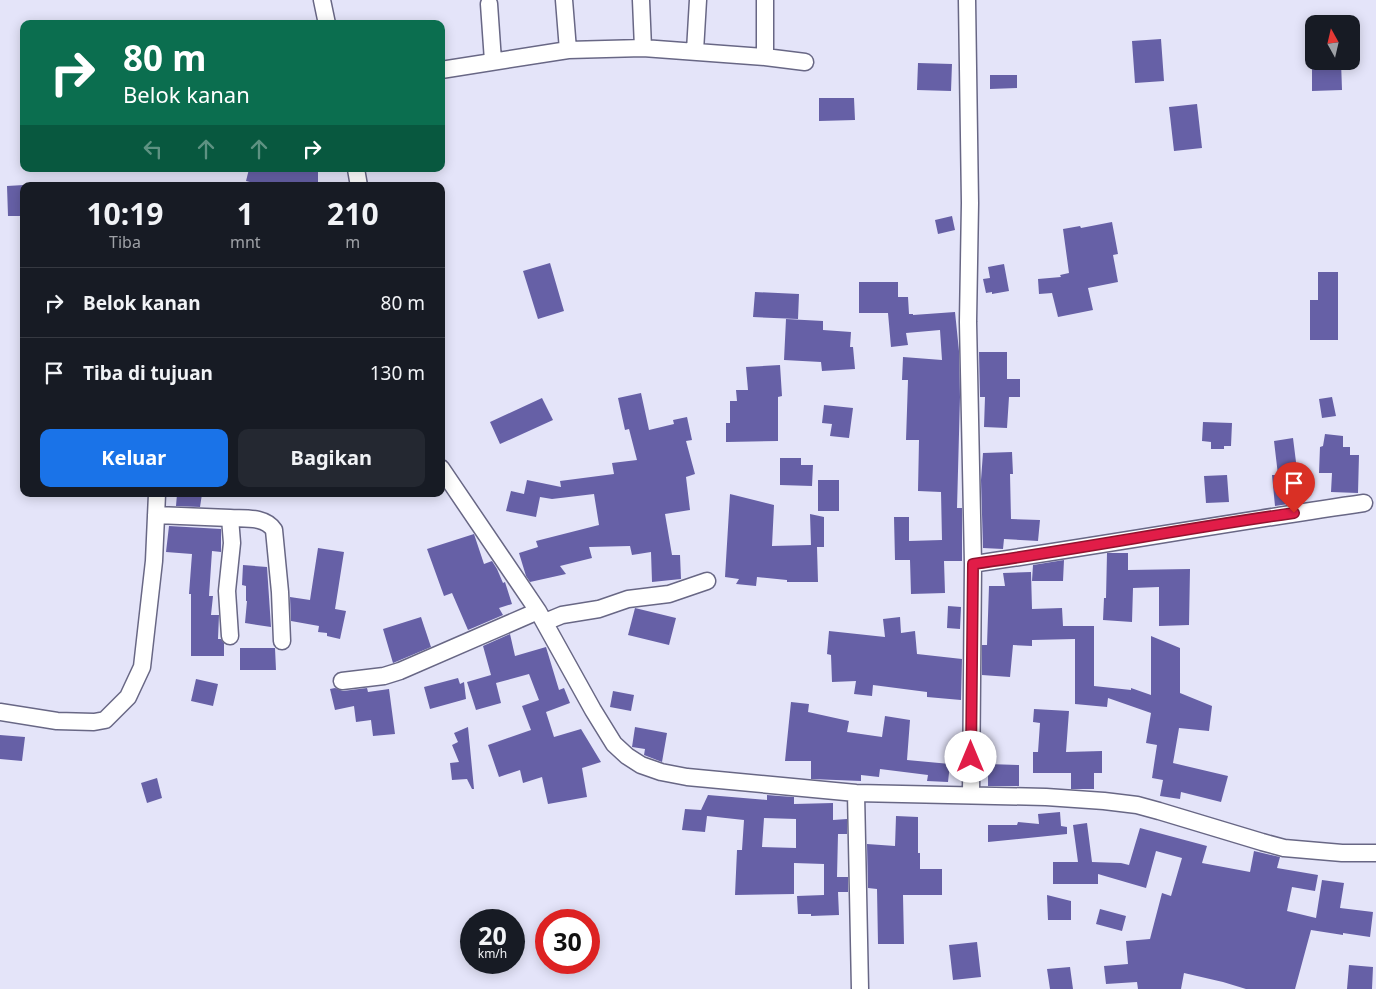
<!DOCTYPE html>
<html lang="id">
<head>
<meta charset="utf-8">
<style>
	:root { --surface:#171b24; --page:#242831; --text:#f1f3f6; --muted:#9ea1a6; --line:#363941; --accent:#1a73e8 }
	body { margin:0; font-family:"Noto Sans",sans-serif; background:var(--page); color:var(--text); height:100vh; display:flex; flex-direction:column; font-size:19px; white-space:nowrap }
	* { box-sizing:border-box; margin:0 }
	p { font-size:16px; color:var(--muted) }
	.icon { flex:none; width:28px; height:28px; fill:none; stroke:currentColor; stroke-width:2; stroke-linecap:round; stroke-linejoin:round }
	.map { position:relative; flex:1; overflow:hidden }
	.side { position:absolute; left:20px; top:182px; width:425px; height:315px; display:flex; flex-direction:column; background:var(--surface); border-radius:10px; box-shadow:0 2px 12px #0003 }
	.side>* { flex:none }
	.top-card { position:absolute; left:20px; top:20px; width:425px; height:152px; border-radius:10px; box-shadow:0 2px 12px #0003; background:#0b6e4f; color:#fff; overflow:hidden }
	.needle { width:32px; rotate:352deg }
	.fabs { position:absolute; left:1305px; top:15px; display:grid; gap:10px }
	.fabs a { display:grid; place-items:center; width:55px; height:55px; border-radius:10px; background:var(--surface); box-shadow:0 2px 12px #0003; font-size:25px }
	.speed { position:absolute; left:460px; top:909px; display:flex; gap:10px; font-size:25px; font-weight:700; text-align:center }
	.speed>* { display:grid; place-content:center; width:65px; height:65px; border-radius:50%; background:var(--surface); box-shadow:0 2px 12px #0003; line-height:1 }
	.speed small { font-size:12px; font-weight:400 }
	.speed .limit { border:8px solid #d22; background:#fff; color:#111 }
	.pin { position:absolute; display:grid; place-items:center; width:42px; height:42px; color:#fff; margin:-51px -21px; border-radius:50% 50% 50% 0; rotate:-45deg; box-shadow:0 0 5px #0007 }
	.pin .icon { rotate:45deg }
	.me { position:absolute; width:55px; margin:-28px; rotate:0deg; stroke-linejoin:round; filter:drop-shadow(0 0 4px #0008) }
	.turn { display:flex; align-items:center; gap:18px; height:105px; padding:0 20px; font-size:22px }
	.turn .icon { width:65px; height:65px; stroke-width:2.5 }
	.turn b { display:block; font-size:35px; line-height:42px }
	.lanes { display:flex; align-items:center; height:48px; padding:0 20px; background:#0003; justify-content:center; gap:25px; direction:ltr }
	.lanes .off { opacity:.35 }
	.eta { display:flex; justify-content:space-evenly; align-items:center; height:85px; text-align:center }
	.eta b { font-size:30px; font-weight:700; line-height:35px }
	.action { display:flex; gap:10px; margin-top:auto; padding:10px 20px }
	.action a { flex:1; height:58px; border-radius:10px; background:var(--accent); color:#fff; font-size:20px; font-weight:700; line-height:58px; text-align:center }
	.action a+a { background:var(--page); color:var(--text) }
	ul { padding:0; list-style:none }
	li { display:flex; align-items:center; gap:15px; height:70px; padding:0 20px; border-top:1px solid var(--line) }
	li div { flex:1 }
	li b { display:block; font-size:19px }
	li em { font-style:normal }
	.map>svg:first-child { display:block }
</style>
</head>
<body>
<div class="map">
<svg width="1376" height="989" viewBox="0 0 1376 989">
	<rect width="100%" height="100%" fill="#e4e4f9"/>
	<path fill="#6660a6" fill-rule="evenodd" d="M 1161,39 L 1164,81 L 1135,83 L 1132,41 Z
		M 1312,61 L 1341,61 L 1342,90 L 1312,91 Z
		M 918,63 L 952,64 L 951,91 L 917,90 Z
		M 990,75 L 1017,75 L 1017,88 L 990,89 Z
		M 819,98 L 854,98 L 855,120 L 819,121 Z
		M 1197,104 L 1202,148 L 1174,151 L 1169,107 Z
		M 249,169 L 318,169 L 318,185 L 285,184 L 285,186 L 267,186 L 246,181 Z
		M 24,185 L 24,216 L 8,216 L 7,186 Z
		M 952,216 L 955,230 L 938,234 L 935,220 Z
		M 1112,222 L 1118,254 L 1113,255 L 1118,282 L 1088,288 L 1093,310 L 1058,317 L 1052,293 L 1039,294 L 1038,279 L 1061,277 L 1060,275 L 1069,273 L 1063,229 L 1080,226 L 1081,228 Z
		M 550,263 L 564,311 L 538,319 L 523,271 Z
		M 1004,264 L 1009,291 L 992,294 L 992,292 L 986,293 L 983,279 L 990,278 L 988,267 Z
		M 1318,272 L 1338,272 L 1338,340 L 1310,340 L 1310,300 L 1318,300 Z
		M 859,282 L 898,282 L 898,297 L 908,297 L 909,314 L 913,314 L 913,315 L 955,312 L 959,351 L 960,397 L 957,508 L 962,508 L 962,561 L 944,561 L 945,593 L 911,594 L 910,560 L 895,560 L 894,517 L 909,517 L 909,541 L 942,540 L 941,492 L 918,491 L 919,440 L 906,440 L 908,380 L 902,380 L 903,357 L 942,360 L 940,330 L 906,333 L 908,345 L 891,347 L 888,313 L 859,313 Z
		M 755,292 L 799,294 L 798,319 L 753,317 Z
		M 786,319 L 823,321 L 823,330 L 851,332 L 850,347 L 853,347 L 855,369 L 822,371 L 821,362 L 784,360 Z
		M 979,352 L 1007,352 L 1007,379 L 1020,379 L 1020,397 L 1009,397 L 1007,428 L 984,427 L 985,397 L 980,397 Z
		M 780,365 L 782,396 L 778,397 L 778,441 L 726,442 L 726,423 L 730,423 L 730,401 L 737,401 L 736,390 L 748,390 L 746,367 Z
		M 641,393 L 649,430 L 674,424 L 673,420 L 687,417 L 692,440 L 686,441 L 695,474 L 686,477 L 690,510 L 665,514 L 672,555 L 680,555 L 681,579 L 652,582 L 651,552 L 632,555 L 630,546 L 589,547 L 592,558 L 560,566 L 566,574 L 530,582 L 526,576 L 519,553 L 538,547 L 536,541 L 599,525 L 594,494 L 552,499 L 540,497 L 536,517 L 506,511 L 511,491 L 524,494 L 527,480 L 561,487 L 560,481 L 614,474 L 612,463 L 637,460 L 629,429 L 625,430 L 618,398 Z
		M 1332,397 L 1336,416 L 1322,418 L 1319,399 Z
		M 542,398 L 553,420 L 500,444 L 490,422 Z
		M 824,405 L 853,408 L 849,438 L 830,436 L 832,424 L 822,423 Z
		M 1203,422 L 1232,423 L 1231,446 L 1224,446 L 1224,449 L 1211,449 L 1211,442 L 1202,441 Z
		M 1325,434 L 1343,436 L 1343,447 L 1350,447 L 1350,455 L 1359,455 L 1358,493 L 1331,492 L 1332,473 L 1319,473 L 1320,447 L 1323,446 Z
		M 1293,438 L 1301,502 L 1275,506 L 1272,475 L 1278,475 L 1274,441 Z
		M 1012,452 L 1013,474 L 1010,474 L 1011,519 L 1040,520 L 1038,541 L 1004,539 L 1003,549 L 983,548 L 981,480 L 983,453 Z
		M 780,458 L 801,458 L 801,465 L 813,465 L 812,486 L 780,485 Z
		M 1227,475 L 1229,502 L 1206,503 L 1204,476 Z
		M 818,480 L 839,480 L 839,511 L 818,511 Z
		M 177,494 L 202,494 L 200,507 L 176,506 Z
		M 730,494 L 774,505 L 772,546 L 811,545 L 810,514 L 824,517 L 824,547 L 817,547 L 818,582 L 787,582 L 787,580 L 757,577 L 756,586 L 736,584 L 739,579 L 725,577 Z
		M 169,526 L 221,529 L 221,552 L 212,551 L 209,596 L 213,596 L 211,615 L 219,615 L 218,639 L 221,639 L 224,643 L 224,656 L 191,656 L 191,594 L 189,594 L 192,554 L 166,552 Z
		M 474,534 L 484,564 L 492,561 L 497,569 L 503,583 L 505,582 L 512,604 L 499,608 L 503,615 L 468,630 L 452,593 L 444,596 L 427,549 Z
		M 318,548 L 344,552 L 335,609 L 346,611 L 340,639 L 327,636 L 327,633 L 318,632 L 319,626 L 291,621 L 290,597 L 310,600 Z
		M 1107,553 L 1128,553 L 1128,570 L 1190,569 L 1189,625 L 1159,626 L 1159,587 L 1133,588 L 1132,622 L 1103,620 L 1104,598 L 1106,598 Z
		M 1064,560 L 1063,581 L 1032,581 L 1033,565 Z
		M 243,565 L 267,567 L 271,627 L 245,623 L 247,601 L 246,601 L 246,586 L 242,585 Z
		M 1031,572 L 1032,609 L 1062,608 L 1063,626 L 1094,626 L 1094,686 L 1131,690 L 1131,688 L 1151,695 L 1151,636 L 1180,648 L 1180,693 L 1212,706 L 1209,731 L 1179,728 L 1173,763 L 1228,776 L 1221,802 L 1181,792 L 1180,799 L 1160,796 L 1163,780 L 1152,778 L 1157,745 L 1146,743 L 1151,713 L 1108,698 L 1107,707 L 1075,704 L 1075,639 L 1032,640 L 1032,646 L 1013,645 L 1010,677 L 982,675 L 982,645 L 987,645 L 989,586 L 1005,586 L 1003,573 Z
		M 948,606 L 961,607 L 960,629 L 947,628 Z
		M 635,608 L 676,618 L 669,645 L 628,635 Z
		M 421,617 L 431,647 L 393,663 L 383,629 Z
		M 900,617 L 901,633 L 915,631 L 917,654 L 962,659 L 961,700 L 927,697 L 927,692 L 873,685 L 872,696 L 854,694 L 856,681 L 832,682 L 831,655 L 827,654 L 829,631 L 885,637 L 883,619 Z
		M 510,634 L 515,656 L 546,647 L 559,690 L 564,688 L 570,703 L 546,712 L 554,737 L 581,729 L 601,762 L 582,768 L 587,797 L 548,804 L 542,777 L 523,783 L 520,770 L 499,777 L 488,745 L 531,730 L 522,706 L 539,700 L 529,674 L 496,683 L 501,703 L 476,710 L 467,682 L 491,675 L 483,646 Z
		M 240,648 L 275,648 L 276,670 L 240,670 Z
		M 458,678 L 460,684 L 464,682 L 466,699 L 430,709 L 424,687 Z
		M 196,679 L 218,684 L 213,706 L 191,701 Z
		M 335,688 L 343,691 L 367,688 L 368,692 L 389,689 L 395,734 L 373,736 L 371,720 L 356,722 L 354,706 L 335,710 L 330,689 Z
		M 613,691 L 634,695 L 631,711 L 610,707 Z
		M 791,702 L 809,704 L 808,712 L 849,721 L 847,732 L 882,737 L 885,716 L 910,720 L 907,760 L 950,764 L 948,782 L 927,781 L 928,775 L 880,769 L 879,777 L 861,775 L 861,781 L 811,779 L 811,761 L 785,761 Z
		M 1034,709 L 1069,711 L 1066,752 L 1102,751 L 1102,773 L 1094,773 L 1094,789 L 1071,789 L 1071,773 L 1033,773 L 1033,752 L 1038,752 L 1040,723 L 1033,722 Z
		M 468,727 L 474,789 L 472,789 L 467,779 L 452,780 L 450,763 L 459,762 L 452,745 L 458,742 L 454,733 Z
		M 635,727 L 667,733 L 662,762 L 644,755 L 645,749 L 632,747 Z
		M 0,735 L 25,737 L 22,761 L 0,759 Z
		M 988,764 L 1019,765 L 1019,786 L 988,786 Z
		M 157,778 L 162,798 L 147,803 L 141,783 Z
		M 708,795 L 767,800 L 767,795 L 779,796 L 794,797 L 794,804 L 833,803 L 833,820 L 847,819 L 847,834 L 838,834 L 837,877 L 848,877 L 848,892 L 838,892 L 839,915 L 811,916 L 811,914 L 798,914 L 797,896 L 824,895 L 824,864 L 794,863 L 794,894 L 735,895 L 737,850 L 742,850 L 744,820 L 707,816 L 705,832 L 682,830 L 685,809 L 701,810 ZM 764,818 L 796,819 L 796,848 L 762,847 Z
		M 1060,812 L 1061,826 L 1067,827 L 1067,834 L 988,842 L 988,825 L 1017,825 L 1018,822 L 1039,824 L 1038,814 Z
		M 896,816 L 918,817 L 918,853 L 920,853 L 920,869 L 942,869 L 942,895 L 903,895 L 904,944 L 878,944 L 877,889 L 868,888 L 867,844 L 895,846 Z
		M 1087,823 L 1092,862 L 1121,863 L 1129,865 L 1140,828 L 1207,846 L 1202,863 L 1250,872 L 1254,851 L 1280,857 L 1277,868 L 1318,875 L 1315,891 L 1292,887 L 1287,911 L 1316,918 L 1322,880 L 1344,883 L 1340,908 L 1373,912 L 1370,937 L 1343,933 L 1343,935 L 1311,930 L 1295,989 L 1246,989 L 1223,982 L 1184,973 L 1181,989 L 1138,989 L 1137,982 L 1106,984 L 1104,966 L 1128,964 L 1126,941 L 1150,939 L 1162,893 L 1171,896 L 1182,858 L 1156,851 L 1146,888 L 1098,874 L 1098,884 L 1053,884 L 1053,862 L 1078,862 L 1073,825 Z
		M 1047,895 L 1071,901 L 1071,920 L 1048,920 Z
		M 1100,909 L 1126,916 L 1122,931 L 1096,924 Z
		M 977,942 L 981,977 L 953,980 L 949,945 Z
		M 1349,965 L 1373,967 L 1372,989 L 1347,989 Z
		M 1070,967 L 1073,989 L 1050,989 L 1047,969 Z"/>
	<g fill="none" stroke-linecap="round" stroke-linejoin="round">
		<g stroke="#686785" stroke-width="19">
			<path id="minor" d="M 322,0 L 327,24
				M 564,0 L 568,50
				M 641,0 L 643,48
				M 765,0 L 765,57
				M 967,0 L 970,203 L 968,322 L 973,564 L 971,795
				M 489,4 L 493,61
				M 695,51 L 698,0
				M 441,70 L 568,50 L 643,48 L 765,57 L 805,62
				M 356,169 L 359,186
				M 441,468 L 538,611 L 593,710 L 614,744 L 627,756 L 641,765 L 661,772 L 687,777 L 856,793 L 1046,797 L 1104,801 L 1137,805 L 1159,811 L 1262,842 L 1284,848 L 1342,853 L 1376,853
				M 156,515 L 230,518 L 232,543 L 227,591 L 230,636
				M 230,518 C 245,519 265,516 274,530 L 280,592 L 282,641
				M 973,564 C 1103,545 1233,522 1364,503
				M 545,622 L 562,615 L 599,609 L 628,599 L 669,594 L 707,581
				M 342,681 L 384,676 L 400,671 L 538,611
				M 0,712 L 57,721 L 94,722 L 105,720 L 128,697 L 142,667 L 154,561 L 157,494
				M 856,793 L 860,989"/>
		</g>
		<use href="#minor" stroke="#fff" stroke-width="16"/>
	</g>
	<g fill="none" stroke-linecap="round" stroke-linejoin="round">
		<g stroke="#92132f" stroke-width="12">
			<path id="route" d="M 971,757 L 973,564 C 1080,549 1187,528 1294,513"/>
		</g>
		<use href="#route" stroke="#e11d48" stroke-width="9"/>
	</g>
</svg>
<div class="fabs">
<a><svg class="needle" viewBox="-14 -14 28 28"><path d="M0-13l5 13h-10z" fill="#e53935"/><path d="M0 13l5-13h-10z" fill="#9ea1a6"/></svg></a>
</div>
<div class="speed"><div>20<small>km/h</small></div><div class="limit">30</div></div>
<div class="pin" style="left:1294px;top:513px;background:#d93025"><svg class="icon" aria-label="arrive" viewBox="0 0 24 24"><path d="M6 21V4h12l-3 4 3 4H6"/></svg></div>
<svg class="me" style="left:971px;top:757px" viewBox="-20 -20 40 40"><circle r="19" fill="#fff"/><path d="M0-13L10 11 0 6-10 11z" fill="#e11d48"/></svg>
<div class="top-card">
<div class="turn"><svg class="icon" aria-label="right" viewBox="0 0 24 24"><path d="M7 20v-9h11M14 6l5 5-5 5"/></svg><div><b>80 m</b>Belok kanan</div></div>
<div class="lanes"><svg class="icon off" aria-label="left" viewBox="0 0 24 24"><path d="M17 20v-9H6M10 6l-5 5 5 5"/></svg><svg class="icon off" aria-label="ahead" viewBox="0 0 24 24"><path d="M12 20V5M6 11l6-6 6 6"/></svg><svg class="icon off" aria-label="ahead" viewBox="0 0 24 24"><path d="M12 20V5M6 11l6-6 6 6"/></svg><svg class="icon" aria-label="right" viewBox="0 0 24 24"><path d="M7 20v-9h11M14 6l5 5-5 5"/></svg></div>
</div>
<section class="side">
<div class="eta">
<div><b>10:19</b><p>Tiba</p></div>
<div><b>1</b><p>mnt</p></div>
<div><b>210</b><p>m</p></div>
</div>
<ul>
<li><svg class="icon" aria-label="right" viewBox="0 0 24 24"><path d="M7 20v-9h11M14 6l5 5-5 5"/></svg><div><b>Belok kanan</b></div><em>80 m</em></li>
<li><svg class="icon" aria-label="arrive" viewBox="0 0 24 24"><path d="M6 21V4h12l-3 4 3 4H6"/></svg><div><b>Tiba di tujuan</b></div><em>130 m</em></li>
</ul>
<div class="action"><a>Keluar</a><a>Bagikan</a></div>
</section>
</div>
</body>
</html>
